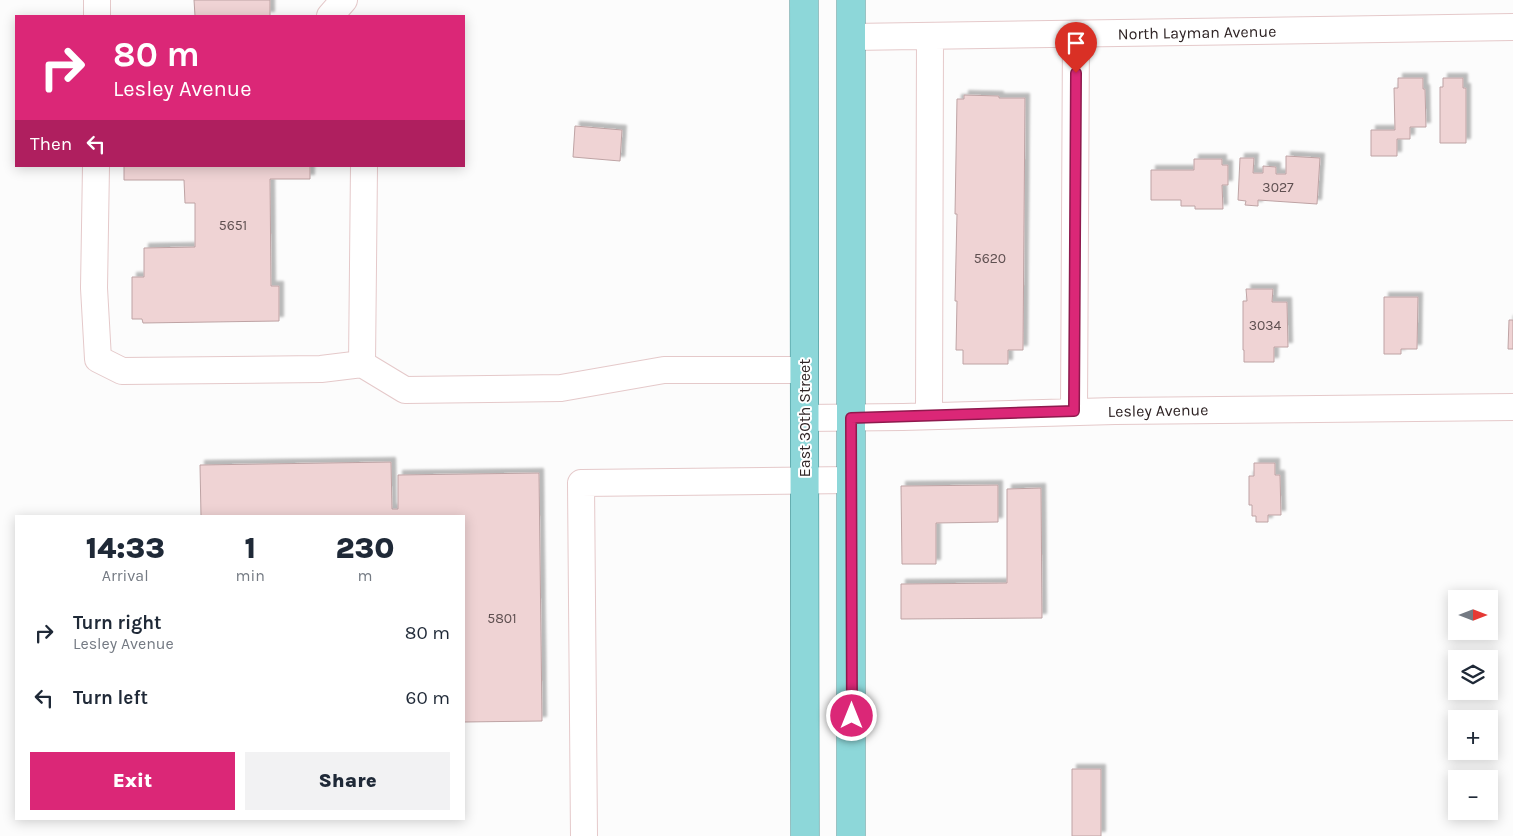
<!DOCTYPE html>
<html lang="en">
<head>
<meta charset="utf-8">
<style>
	:root { --surface:#fff; --page:#f2f2f3; --text:#1f2937; --muted:#747a83; --accent:#db2777 }
	body { margin:0; font-family:Karla,sans-serif; background:var(--page); color:var(--text); height:100vh; display:flex; flex-direction:column; font-size:19px; white-space:nowrap }
	* { box-sizing:border-box; margin:0 }
	p { font-size:16px; color:var(--muted) }
	.icon { flex:none; width:28px; height:28px; fill:none; stroke:currentColor; stroke-width:2; stroke-linecap:round; stroke-linejoin:round }
	.map { position:relative; flex:1; overflow:hidden }
	.sheet { position:absolute; left:15px; top:515px; width:450px; height:305px; display:flex; flex-direction:column; background:var(--surface); border-radius:0px; box-shadow:0 2px 12px #0003 }
	.sheet>* { flex:none }
	.banner { position:absolute; left:15px; top:15px; width:450px; height:152px; border-radius:0px; box-shadow:0 2px 12px #0003; background:#db2777; color:#fff; overflow:hidden }
	.needle { width:32px; rotate:90deg }
	.fabs { position:absolute; left:1448px; top:590px; display:grid; gap:10px }
	.fabs a { display:grid; place-items:center; width:50px; height:50px; border-radius:0px; background:var(--surface); box-shadow:0 2px 12px #0003; font-size:25px }
	.pin { position:absolute; display:grid; place-items:center; width:42px; height:42px; color:#fff; margin:-51px -21px; border-radius:50% 50% 50% 0; rotate:-45deg; box-shadow:0 0 5px #0007 }
	.pin .icon { rotate:45deg }
	.me { position:absolute; width:55px; margin:-28px; rotate:0deg; stroke-linejoin:round; filter:drop-shadow(0 0 4px #0008) }
	.turn { display:flex; align-items:center; gap:18px; height:105px; padding:0 15px; font-size:22px }
	.turn .icon { width:65px; height:65px; stroke-width:2.5 }
	.turn b { display:block; font-size:35px; line-height:42px }
	.then { display:flex; align-items:center; height:48px; padding:0 15px; background:#0003; gap:10px; font-size:19px }
	.eta { display:flex; justify-content:space-evenly; align-items:center; height:85px; text-align:center }
	.eta b { font-size:30px; font-weight:800; line-height:35px }
	.cta { display:flex; gap:10px; margin-top:auto; padding:10px 15px }
	.cta a { flex:1; height:58px; border-radius:0px; background:var(--accent); color:#fff; font-size:20px; font-weight:800; line-height:58px; text-align:center }
	.cta a+a { background:var(--page); color:var(--text) }
	ul { padding:0; list-style:none }
	li { display:flex; align-items:center; gap:15px; height:65px; padding:0 15px }
	li div { flex:1 }
	li b { display:block; font-size:19px }
	li em { font-style:normal }
	.map>svg:first-child { display:block }
</style>
</head>
<body>
<div class="map">
<svg width="1513" height="836" viewBox="0 0 1513 836">
	<defs>
		<filter id="shadow"><feDropShadow dx="4.5" dy="-4.5" stdDeviation="1" flood-color="#0004"/></filter>
	</defs>
	<rect width="100%" height="100%" fill="#fcfcfc"/>
	<path fill="#efd3d4" stroke="#bea3a4" filter="url(#shadow)" d="M 194,0 L 270,0 L 270,16 L 195,16 Z
		M 1398,78 L 1423,78 L 1423,89 L 1425,89 L 1426,127 L 1410,127 L 1410,139 L 1397,139 L 1397,156 L 1371,156 L 1371,130 L 1395,130 L 1394,88 L 1398,88 Z
		M 1443,78 L 1463,78 L 1463,88 L 1466,88 L 1466,143 L 1440,143 L 1440,87 L 1443,87 Z
		M 964,95 L 999,96 L 999,98 L 1025,98 L 1023,350 L 1008,350 L 1008,364 L 963,364 L 963,350 L 956,350 L 957,301 L 955,301 L 957,214 L 955,214 L 957,99 L 964,99 Z
		M 575,126 L 622,130 L 620,161 L 573,157 Z
		M 1286,156 L 1320,158 L 1317,204 L 1258,200 L 1258,206 L 1245,205 L 1246,201 L 1238,200 L 1240,158 L 1254,158 L 1253,173 L 1263,173 L 1263,166 L 1276,167 L 1276,174 L 1286,174 Z
		M 1194,159 L 1222,159 L 1222,165 L 1228,165 L 1228,185 L 1222,185 L 1223,209 L 1195,209 L 1195,206 L 1181,206 L 1181,200 L 1151,200 L 1151,170 L 1194,170 Z
		M 124,166 L 310,166 L 310,179 L 270,179 L 271,286 L 279,286 L 279,321 L 143,323 L 142,319 L 132,319 L 132,277 L 144,277 L 144,248 L 195,247 L 195,203 L 185,203 L 184,180 L 124,180 Z
		M 1246,289 L 1273,289 L 1272,302 L 1287,302 L 1288,347 L 1274,347 L 1274,362 L 1244,362 L 1244,350 L 1243,350 L 1243,301 L 1247,301 Z
		M 1384,297 L 1418,297 L 1417,349 L 1401,349 L 1401,354 L 1384,354 Z
		M 1509,320 L 1513,320 L 1513,349 L 1508,349 Z
		M 391,462 L 392,509 L 398,509 L 398,475 L 539,473 L 542,721 L 464,722 L 464,516 L 201,516 L 200,465 Z
		M 1254,463 L 1275,463 L 1275,475 L 1280,475 L 1281,515 L 1268,515 L 1268,522 L 1256,522 L 1256,516 L 1252,516 L 1252,505 L 1249,505 L 1249,476 L 1254,476 Z
		M 998,485 L 998,522 L 936,523 L 936,564 L 902,564 L 901,486 Z
		M 1041,488 L 1042,618 L 901,619 L 901,584 L 1007,583 L 1007,489 Z
		M 1072,769 L 1101,769 L 1101,836 L 1072,836 Z"/>
	<g fill="none" stroke-linecap="round" stroke-linejoin="round">
		<g stroke="#e5c9ca" stroke-width="28">
			<path id="minor" d="M 97,0 L 97,16
				M 330,16 L 344,0
				M 851,37 L 1513,27
				M 96,166 L 94,288 L 98,359 L 122,371 L 321,369 L 362,364 L 364,166
				M 362,364 L 405,390 L 561,388 L 664,370 L 804,370
				M 1074,411 L 1076,34
				M 929,416 L 930,36
				M 804,418 L 903,417 L 1115,411 L 1513,407
				M 584,836 L 581,483 L 851,480"/>
		</g>
		<g stroke="#3b878a" stroke-width="29">
			<path id="major" d="M 804,0 L 805,836
				M 851,0 L 851,836"/>
		</g>
		<use href="#minor" stroke="#fff" stroke-width="26"/>
		<use href="#major" stroke="#8dd7d9" stroke-width="28"/>
	</g>
	<g fill="none" stroke-linecap="round" stroke-linejoin="round">
		<g stroke="#8e194d" stroke-width="12">
			<path id="route" d="M 852,716 L 851,418 L 1074,411 L 1076,73"/>
		</g>
		<use href="#route" stroke="#db2777" stroke-width="9"/>
	</g>
	<g text-anchor="middle" stroke-width="4" stroke-linejoin="round" paint-order="stroke">
		<g font-size="14" fill="#5f5051">
			<text x="1278" y="192">3027</text>
			<text x="233" y="230">5651</text>
			<text x="990" y="263">5620</text>
			<text x="1265" y="330">3034</text>
			<text x="502" y="623">5801</text>
		</g>
		<g font-size="16" fill="#2f2425" stroke="#fff">
			<text transform="translate(1197 32) rotate(-1)" y="6">North Layman Avenue</text>
			<text transform="translate(1158 410) rotate(-1)" y="6">Lesley Avenue</text>
			<text transform="translate(804 418) rotate(-90)" y="6">East 30th Street</text>
		</g>
	</g>
</svg>
<div class="fabs">
<a><svg class="needle" viewBox="-14 -14 28 28"><path d="M0-13l5 13h-10z" fill="#e53935"/><path d="M0 13l5-13h-10z" fill="#747a83"/></svg></a>
<a><svg class="icon" aria-label="layers" viewBox="0 0 24 24"><path d="M12 4l9 5-9 5-9-5zM3 14l9 5 9-5"/></svg></a>
<a>+</a>
<a>−</a>
</div>
<div class="pin" style="left:1076px;top:73px;background:#d93025"><svg class="icon" aria-label="arrive" viewBox="0 0 24 24"><path d="M6 21V4h12l-3 4 3 4H6"/></svg></div>
<svg class="me" style="left:852px;top:716px" viewBox="-20 -20 40 40"><circle r="17" fill="#db2777" stroke="#fff" stroke-width="3"/><path d="M0-11L8 9 0 5-8 9z" fill="#fff"/></svg>
<div class="banner">
<div class="turn"><svg class="icon" aria-label="right" viewBox="0 0 24 24"><path d="M7 20v-9h11M14 6l5 5-5 5"/></svg><div><b>80 m</b>Lesley Avenue</div></div>
<div class="then">Then<svg class="icon" aria-label="left" viewBox="0 0 24 24"><path d="M17 20v-9H6M10 6l-5 5 5 5"/></svg></div>
</div>
<section class="sheet">
<div class="eta">
<div><b>14:33</b><p>Arrival</p></div>
<div><b>1</b><p>min</p></div>
<div><b>230</b><p>m</p></div>
</div>
<ul>
<li><svg class="icon" aria-label="right" viewBox="0 0 24 24"><path d="M7 20v-9h11M14 6l5 5-5 5"/></svg><div><b>Turn right</b><p>Lesley Avenue</p></div><em>80 m</em></li>
<li><svg class="icon" aria-label="left" viewBox="0 0 24 24"><path d="M17 20v-9H6M10 6l-5 5 5 5"/></svg><div><b>Turn left</b></div><em>60 m</em></li>
</ul>
<div class="cta"><a>Exit</a><a>Share</a></div>
</section>
</div>
</body>
</html>
